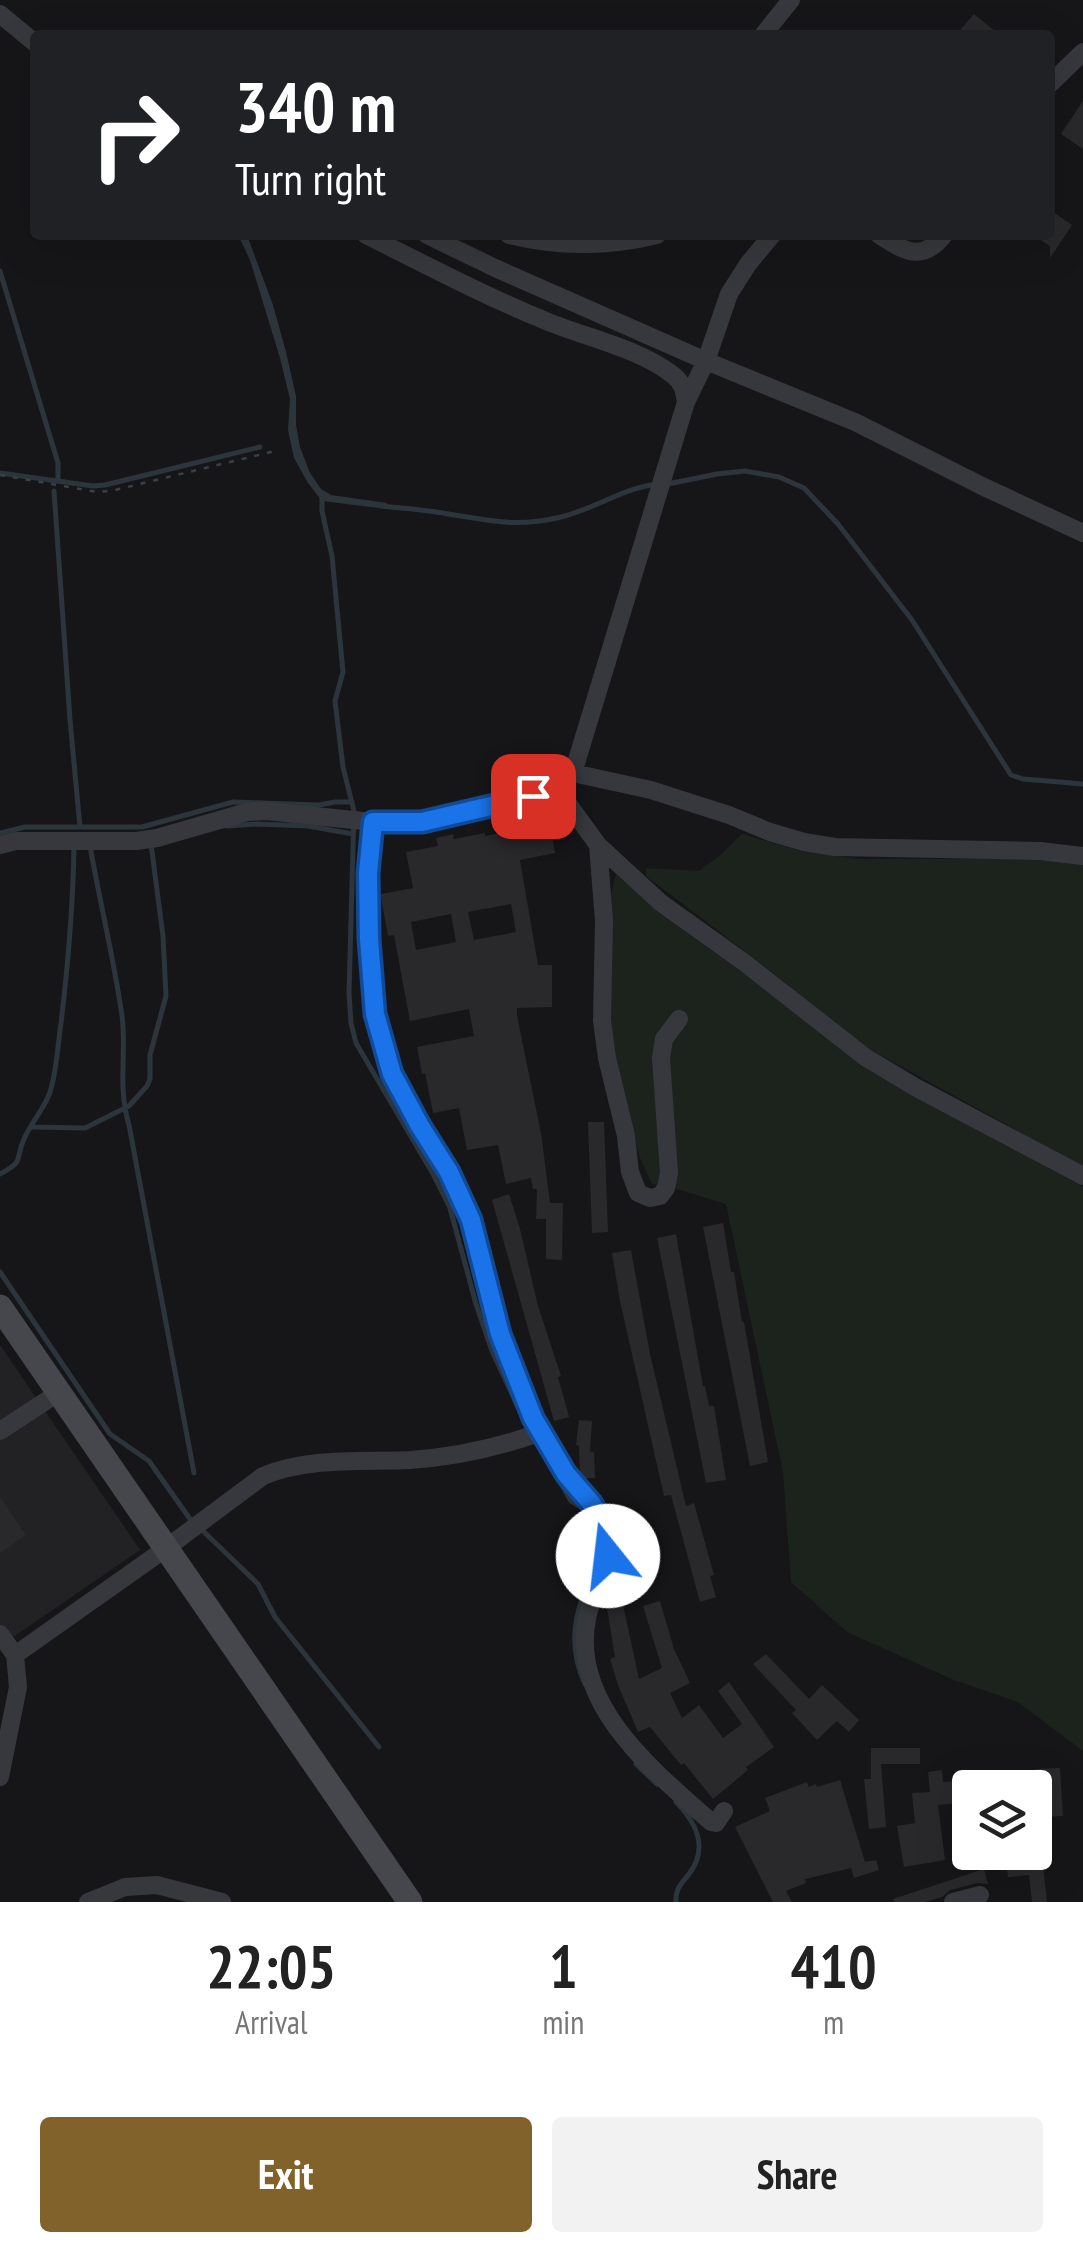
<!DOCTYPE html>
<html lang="en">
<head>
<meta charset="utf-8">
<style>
	:root { --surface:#fff; --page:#f2f2f2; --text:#222; --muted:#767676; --accent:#80622a }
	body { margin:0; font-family:"PT Sans Narrow",sans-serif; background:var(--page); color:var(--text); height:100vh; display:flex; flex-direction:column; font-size:38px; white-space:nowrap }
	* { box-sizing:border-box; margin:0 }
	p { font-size:32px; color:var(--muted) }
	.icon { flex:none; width:55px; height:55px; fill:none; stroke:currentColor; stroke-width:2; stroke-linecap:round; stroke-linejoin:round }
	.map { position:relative; height:1902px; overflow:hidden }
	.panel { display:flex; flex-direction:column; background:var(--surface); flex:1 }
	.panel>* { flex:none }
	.banner { position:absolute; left:30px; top:30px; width:1025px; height:210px; border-radius:10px; box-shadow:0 10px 40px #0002; background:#202124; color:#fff; overflow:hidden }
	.buttons { position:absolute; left:952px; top:1770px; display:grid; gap:20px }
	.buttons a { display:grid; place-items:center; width:100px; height:100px; border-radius:10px; background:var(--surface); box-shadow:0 10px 40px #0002; font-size:50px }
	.pin { position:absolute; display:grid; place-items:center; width:85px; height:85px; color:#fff; margin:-42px; border-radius:20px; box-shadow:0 5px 15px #0006 }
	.me { position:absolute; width:110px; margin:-55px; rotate:344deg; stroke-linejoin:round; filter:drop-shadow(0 0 8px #0008) }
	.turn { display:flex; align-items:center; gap:35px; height:210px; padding:0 40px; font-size:45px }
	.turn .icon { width:130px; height:130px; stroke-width:2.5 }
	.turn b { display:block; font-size:70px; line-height:85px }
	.eta { display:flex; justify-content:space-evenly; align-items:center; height:170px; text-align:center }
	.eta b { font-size:60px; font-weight:700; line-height:70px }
	.action { display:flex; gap:20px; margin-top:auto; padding:20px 40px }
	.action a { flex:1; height:115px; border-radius:10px; background:var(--accent); color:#fff; font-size:40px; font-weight:700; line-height:115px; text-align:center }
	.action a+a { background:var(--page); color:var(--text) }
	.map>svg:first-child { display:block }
</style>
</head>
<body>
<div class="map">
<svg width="1083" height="1902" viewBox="0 0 1083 1902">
	<rect width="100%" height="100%" fill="#161618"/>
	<path fill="#222225" d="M 0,1345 L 140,1550 L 0,1646 Z"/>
	<path fill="#1c231d" d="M 742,834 L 800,851 L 857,859 L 1037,859 L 1083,865 L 1083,1167 L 857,1042 L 776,975 L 646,876 L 646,868 L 699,871 L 718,857 Z
		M 616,874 L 659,913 L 746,975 L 869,1069 L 1083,1187 L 1083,1751 L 1018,1702 L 954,1680 L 847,1632 L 791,1582 L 783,1472 L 726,1204 L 671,1187 L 667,1097 L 670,1020 L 662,1124 L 660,1185 L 652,1184 L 640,1158 L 613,1057 L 608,1010 L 610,899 Z"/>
	<path fill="#2c353c" d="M 238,235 L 247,235 L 273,305 L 286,352 L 296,396 L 296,425 L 300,447 L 310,473 L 321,489 L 331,495 L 387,503 L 387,509 L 322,501 L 308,483 L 294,458 L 288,430 L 290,399 L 280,358 L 250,260 Z"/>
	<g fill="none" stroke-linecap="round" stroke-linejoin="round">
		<path stroke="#2c353c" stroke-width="5" d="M 0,271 L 58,463 L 58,481
			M 0,473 L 93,486 L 105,485 L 260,447
			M 668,484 L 717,474 L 745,471 L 779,477 L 804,488 L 838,524 L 912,620 L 1011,775 L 1023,779 L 1083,784
			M 54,491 L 70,720 L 80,827
			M 322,497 L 322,511 L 332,556 L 343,672 L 335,701 L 343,767 L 354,811 L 349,993 L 351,1023 L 356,1043 L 433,1174 L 450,1208 L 476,1304 L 492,1351 L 529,1431
			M 381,506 C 400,508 418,509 436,512 C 485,519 511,529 561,517 C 594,509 624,488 657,484
			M 227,826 L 257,824 L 308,826 L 353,834
			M 0,833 L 25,827 L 142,827 L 233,802 L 319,805 L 335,802 L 352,802
			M 90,846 C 100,903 114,959 122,1016 C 127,1054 117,1085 129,1125 L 194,1473
			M 32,1127 L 85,1128 L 129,1106 L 147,1086 L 150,1079 L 150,1055 L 166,996 L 163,936 L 151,844
			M 0,1174 C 26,1160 14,1161 24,1139 C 32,1120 48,1105 52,1085 C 57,1065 58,1043 61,1023 C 68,965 73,906 74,846
			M 0,1272 L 110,1434 L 149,1461 L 190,1519
			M 553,1470 L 571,1501 L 587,1511
			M 204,1532 L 258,1584 L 275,1617 L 379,1747
			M 585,1684 C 561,1633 584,1595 601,1546
			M 636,1764 L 657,1784
			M 676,1802 C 696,1822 709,1848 689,1874 C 681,1884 675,1889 676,1902"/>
	</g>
	<path fill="#29292c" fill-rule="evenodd" d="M 974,14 L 1000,35 L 956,35 Z
		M 1083,101 L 1083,149 L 1061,134 Z
		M 1050,210 L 1072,225 L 1050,258 L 1050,246 L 1033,235 L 1050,235 Z
		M 549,820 L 555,853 L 520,860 L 538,965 L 552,965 L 552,1007 L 517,1008 L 517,1016 L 541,1133 L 550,1203 L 563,1203 L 562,1260 L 546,1259 L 546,1219 L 536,1219 L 537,1189 L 533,1189 L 531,1178 L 506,1184 L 498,1145 L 467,1150 L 459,1108 L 433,1113 L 425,1073 L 422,1074 L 417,1047 L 474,1036 L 469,1009 L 410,1021 L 394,935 L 388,936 L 381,898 L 381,894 L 413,888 L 406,852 L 438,846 L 436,838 L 453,834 L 454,839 L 485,833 L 485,836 L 525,828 L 524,824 ZM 511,904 L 516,932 L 474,940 L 468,912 ZM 451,914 L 456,942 L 416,950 L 411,922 Z
		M 588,1122 L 604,1122 L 608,1232 L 592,1233 Z
		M 509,1194 L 520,1229 L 538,1306 L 561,1376 L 558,1377 L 569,1417 L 554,1421 L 492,1200 Z
		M 723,1223 L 731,1272 L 734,1272 L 742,1322 L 744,1322 L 768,1462 L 750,1466 L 703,1227 Z
		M 676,1234 L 703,1386 L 705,1386 L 709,1406 L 714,1406 L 726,1480 L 706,1483 L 657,1238 Z
		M 631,1250 L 650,1354 L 686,1506 L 694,1503 L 714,1575 L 710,1576 L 716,1597 L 700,1602 L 671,1495 L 664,1496 L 620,1301 L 612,1253 Z
		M 579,1420 L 592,1421 L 590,1452 L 594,1452 L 595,1478 L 586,1478 L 580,1472 L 579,1446 L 576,1445 Z
		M 0,1497 L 26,1535 L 0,1553 Z
		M 660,1601 L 674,1649 L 690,1683 L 670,1693 L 682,1718 L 699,1705 L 723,1738 L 742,1724 L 718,1691 L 729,1682 L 774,1747 L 746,1767 L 748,1770 L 713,1799 L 684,1763 L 681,1765 L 650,1727 L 638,1732 L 618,1685 L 610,1659 L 615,1657 L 607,1608 L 623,1605 L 639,1679 L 662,1668 L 643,1606 Z
		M 766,1654 L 809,1699 L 822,1685 L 859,1720 L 849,1732 L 837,1721 L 817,1740 L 792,1713 L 796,1710 L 753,1664 Z
		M 871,1748 L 920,1748 L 920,1764 L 881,1764 L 886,1827 L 869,1829 L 864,1779 L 871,1779 Z
		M 1060,1768 L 1063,1816 L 1038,1817 L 1035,1769 Z
		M 942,1770 L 943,1782 L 970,1780 L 970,1802 L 938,1805 L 945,1860 L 904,1867 L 897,1826 L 915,1823 L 912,1793 L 930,1792 L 928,1772 Z
		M 840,1780 L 865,1862 L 876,1860 L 879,1870 L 854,1878 L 851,1868 L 805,1879 L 806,1883 L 786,1891 L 792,1902 L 773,1902 L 735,1827 L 770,1811 L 765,1798 L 807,1782 L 809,1787 L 816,1784 L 817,1787 Z
		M 1042,1856 L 1047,1902 L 1032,1902 L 1029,1875 L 1008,1877 L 1006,1860 Z
		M 984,1869 L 988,1884 L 977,1883 L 950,1890 L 942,1897 L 925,1902 L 894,1902 L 893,1899 Z"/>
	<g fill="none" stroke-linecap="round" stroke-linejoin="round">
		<path stroke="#3d3f44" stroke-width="2.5" stroke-dasharray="5 8" stroke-linecap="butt" d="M 0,475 L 97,492 L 111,491 L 279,450"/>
		<path stroke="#37383d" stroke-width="18" d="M 0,14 L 35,43
			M 763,35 L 791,0
			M 1050,84 L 1083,52
			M 366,235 C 426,265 485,296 546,321 C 587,338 638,348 673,375 C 683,383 684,390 686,402
			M 427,235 L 495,268 L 706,361 L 855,422 L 984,487 L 1083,533
			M 509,235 C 557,247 609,247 657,235
			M 879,235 C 904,251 922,263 944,235
			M 573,773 L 651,790 L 729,815 L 770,832 L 804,842 L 835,847 L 1040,851 L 1083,856
			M 558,790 L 598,845 L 661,903 L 745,963 L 865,1057 L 915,1087 L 1083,1176
			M 373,822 C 365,898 362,1006 393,1076 C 415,1125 449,1166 469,1216 C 484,1253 488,1295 499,1333 C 508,1361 520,1391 533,1418 C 542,1437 554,1459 568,1476 C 581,1494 600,1510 607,1531 C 615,1557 591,1593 587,1619 C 570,1705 654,1771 711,1822 L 716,1823 L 724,1811
			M 0,845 L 16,841 L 136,841 L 157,838 L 247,812 L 266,811 L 373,822 L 423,821 L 558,790 L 573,773 L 686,402 L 706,361 L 729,294 L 748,264 L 772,235
			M 598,845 L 604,921 L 602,1021 L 607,1058 L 626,1136 L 630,1172 L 638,1193 L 650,1198 L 660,1196 L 666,1188 L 669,1173 L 661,1058 L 664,1039 L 679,1019
			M 0,1431 L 58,1393
			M 0,1634 L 15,1655 L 165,1549 L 263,1476 C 307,1457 363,1462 410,1460 C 454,1457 500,1447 541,1432
			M 0,1777 L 18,1687 L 15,1655
			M 88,1902 L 125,1887 L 157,1885 L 222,1902
			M 953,1902 L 980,1895"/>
		<path stroke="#45474d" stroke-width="25" d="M 0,1307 L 410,1902"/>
	</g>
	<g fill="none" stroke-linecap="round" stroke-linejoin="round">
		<g stroke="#114b97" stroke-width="25">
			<path id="route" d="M 533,796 L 422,822 L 373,822 L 368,873 L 369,939 L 375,1014 L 392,1074 L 420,1126 L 449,1172 L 471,1220 L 500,1334 L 533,1418 L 566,1474 L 592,1504 L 608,1533 L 608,1556"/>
		</g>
		<use href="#route" stroke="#1a73e8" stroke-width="18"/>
	</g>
</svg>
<div class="buttons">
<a><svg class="icon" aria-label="layers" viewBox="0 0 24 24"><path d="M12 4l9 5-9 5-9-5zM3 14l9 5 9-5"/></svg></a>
</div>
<div class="pin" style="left:533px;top:796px;background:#d93025"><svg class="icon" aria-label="arrive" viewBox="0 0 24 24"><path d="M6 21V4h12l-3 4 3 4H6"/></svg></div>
<svg class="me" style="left:608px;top:1556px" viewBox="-20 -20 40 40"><circle r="19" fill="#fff"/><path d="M0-13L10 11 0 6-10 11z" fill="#1a73e8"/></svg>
<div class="banner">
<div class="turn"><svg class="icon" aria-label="right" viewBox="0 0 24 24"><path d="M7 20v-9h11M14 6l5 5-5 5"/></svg><div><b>340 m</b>Turn right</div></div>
</div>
</div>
<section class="panel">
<div class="eta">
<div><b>22:05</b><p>Arrival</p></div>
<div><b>1</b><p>min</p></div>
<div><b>410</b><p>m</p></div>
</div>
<div class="action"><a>Exit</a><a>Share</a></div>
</section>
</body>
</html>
